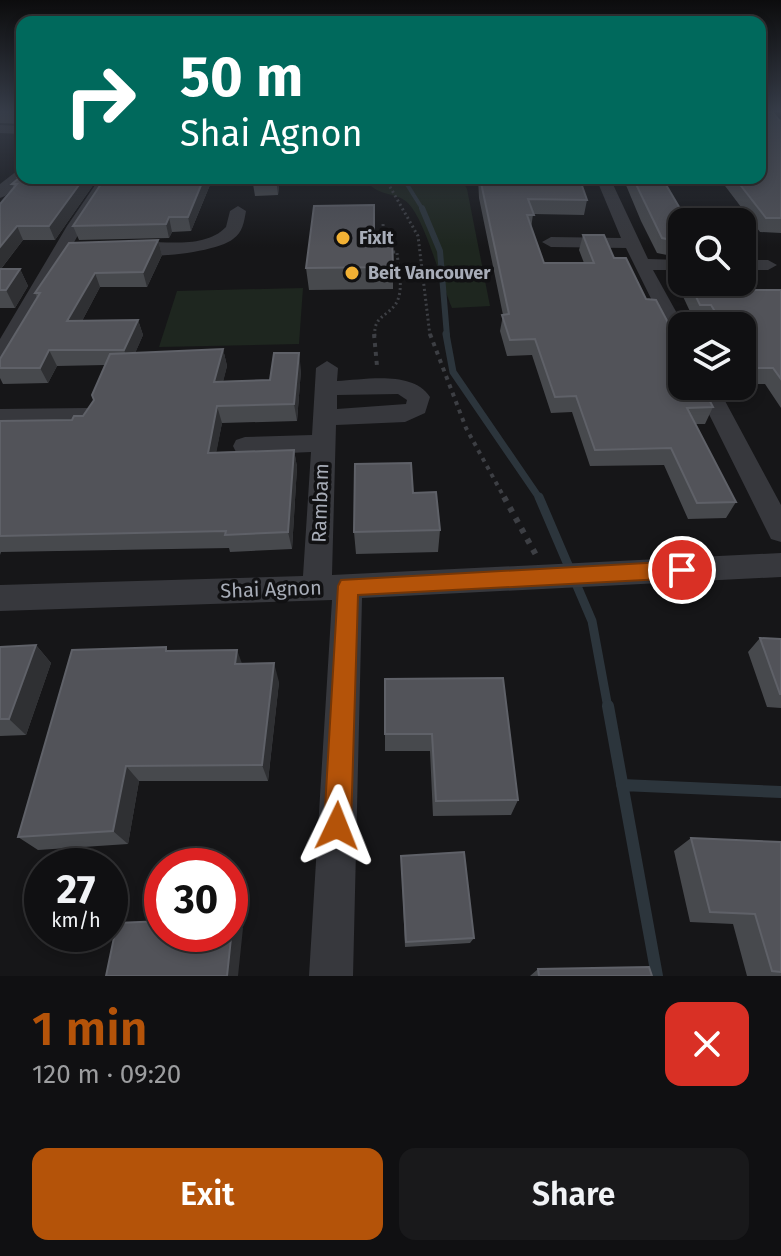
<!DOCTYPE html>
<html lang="en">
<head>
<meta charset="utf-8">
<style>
	:root { --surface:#101012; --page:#19191b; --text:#f1f3f6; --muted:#9c9d9f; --line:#303032; --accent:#b45309 }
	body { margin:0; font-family:"Fira Sans",sans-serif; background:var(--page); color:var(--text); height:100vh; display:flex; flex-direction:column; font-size:30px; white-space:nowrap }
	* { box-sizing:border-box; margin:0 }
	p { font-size:26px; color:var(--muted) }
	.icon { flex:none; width:44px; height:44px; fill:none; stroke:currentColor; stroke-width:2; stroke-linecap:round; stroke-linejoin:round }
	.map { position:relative; height:976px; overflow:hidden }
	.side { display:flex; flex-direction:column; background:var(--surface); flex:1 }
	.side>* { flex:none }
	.hud { position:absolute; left:16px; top:16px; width:750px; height:168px; border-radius:16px; box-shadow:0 4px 12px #0003,0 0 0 2px var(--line); background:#00695c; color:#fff; overflow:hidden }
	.buttons { position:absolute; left:668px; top:208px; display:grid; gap:16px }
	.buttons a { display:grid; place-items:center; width:88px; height:88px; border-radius:16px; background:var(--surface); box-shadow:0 4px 12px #0003,0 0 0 2px var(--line); font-size:40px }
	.speed { position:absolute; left:24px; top:848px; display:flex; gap:16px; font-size:40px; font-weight:700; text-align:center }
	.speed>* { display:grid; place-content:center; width:104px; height:104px; border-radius:50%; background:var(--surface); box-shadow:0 4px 12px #0003,0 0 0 2px var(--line); line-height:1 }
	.speed small { font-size:20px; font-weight:400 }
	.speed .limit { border:12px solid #d22; background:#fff; color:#111 }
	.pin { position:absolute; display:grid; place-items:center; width:68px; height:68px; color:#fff; margin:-34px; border:4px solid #fff; border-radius:50%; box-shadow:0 2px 8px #0007 }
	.me { position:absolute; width:88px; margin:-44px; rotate:2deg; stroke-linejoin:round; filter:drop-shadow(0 0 6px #0008) }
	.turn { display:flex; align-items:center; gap:28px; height:168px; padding:0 32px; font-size:36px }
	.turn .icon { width:104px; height:104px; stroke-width:2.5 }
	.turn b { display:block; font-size:56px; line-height:68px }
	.round { display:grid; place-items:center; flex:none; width:84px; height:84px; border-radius:16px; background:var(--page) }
	.head { display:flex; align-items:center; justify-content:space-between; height:136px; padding:0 32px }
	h1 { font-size:48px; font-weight:600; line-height:60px; color:var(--accent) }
	.cta { display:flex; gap:16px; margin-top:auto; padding:16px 32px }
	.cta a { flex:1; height:92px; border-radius:16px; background:var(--accent); color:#fff; font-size:32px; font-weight:600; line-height:92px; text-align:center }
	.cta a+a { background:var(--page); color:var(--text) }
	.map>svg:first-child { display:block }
</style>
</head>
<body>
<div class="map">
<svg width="781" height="976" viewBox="0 0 781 976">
	<rect width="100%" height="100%" fill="#161618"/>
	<path fill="#1e261f" d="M 366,178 L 461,178 L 467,189 L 490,306 L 452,308 C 441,282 425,220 408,203 C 396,191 373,197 366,178 Z
		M 303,288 L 299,344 L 159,347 L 177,291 Z"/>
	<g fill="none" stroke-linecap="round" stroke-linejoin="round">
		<path stroke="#2c353c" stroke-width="4" d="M 403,178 L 423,210"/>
		<path stroke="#2c353c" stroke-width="6" d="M 422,208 L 440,251 L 447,336"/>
		<path stroke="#2c353c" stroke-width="7" d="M 446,334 L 453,372 L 540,499"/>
		<path stroke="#2c353c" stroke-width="9" d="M 539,497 L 592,621 L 608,708"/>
		<path stroke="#2c353c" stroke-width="12" d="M 608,706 L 657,976
			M 622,785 L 781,792"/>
		<path stroke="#3d3f44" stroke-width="3" stroke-dasharray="2 3" stroke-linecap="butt" d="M 385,178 L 418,236 L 430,336
			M 383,224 L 384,239
			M 375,336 C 373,317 386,317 395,305 C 405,291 398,267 397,252 L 387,252"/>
		<path stroke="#3d3f44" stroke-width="4" stroke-dasharray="4 5" stroke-linecap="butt" d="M 374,334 L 377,366
			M 430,334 L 466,428 L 505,499"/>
		<path stroke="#3d3f44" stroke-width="6" stroke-dasharray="5 7" stroke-linecap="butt" d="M 504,497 L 536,555"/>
		<path fill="#37383d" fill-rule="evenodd" d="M 0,125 L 22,126 L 22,134 L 0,133 Z
			M 22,167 L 23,178 L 5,196 L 0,198 L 0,184 Z
			M 100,178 L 114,178 L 83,226 L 11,357 L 0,363 L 0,339 L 67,226 Z
			M 596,178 L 610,178 L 648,259 L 682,260 L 682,270 L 653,270 L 684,326 L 682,347 L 672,341 L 626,248 L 551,247 L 542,242 L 551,237 L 621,238 Z
			M 238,206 L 246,211 C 244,222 243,232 233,239 C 217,253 131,263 116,249 C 136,231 197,257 226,227 L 230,211 Z
			M 742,260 L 768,260 L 777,265 L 768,270 L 742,270 Z
			M 327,361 L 338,368 L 337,381 C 365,380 412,370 430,397 L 425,413 L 405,422 L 336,425 L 332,575 L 781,553 L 781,577 L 362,598 L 353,976 L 309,976 L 332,600 L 0,611 L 0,585 L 303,576 L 311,452 L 245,455 L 236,452 L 233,446 L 236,440 L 245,437 L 312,435 L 316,368 ZM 398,394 L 407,400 L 406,404 L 337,409 L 337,395 Z
			M 695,386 L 717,386 L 781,505 L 781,542 L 771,539 Z
			M 87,408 L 95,410 L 99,416 L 95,422 L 0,425 L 0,409 Z"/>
	</g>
	<path fill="#47494d" d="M 0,110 L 22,110 L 22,124 L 0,123 Z
		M 779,120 L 781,121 L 781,233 L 760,232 L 719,178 L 760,178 Z
		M 18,177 L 22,178 L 98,178 L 55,240 L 23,240 L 1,269 L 20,269 L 28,286 L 15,308 L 0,308 L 0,204 L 14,188 L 12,184 L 19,179 Z
		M 252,178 L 280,178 L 278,195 L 255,196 Z
		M 478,178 L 520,178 L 587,200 L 584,215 L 533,214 L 531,229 L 544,263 L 584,263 L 579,250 L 583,235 L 614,258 L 646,299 L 713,407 L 705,424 L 695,424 L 736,502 L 726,518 L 688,519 L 664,465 L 590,466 L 572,412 L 551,413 L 532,355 L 507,356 L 500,331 L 503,315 L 479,198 Z
		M 520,178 L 572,178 L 572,179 Z
		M 623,178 L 662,178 L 682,222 L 682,258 L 657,253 L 641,221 Z
		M 212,180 L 191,231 L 172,232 L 169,238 L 79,240 L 73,226 Z
		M 374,235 L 393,267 L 393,289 L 309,290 L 306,268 Z
		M 158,240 L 162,255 L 147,287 L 100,287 L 82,321 L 138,320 L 143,335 L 135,353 L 223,349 L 227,366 L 223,381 L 270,380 L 301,370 L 297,421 L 222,423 L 216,452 L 294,450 L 297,467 L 292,549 L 230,552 L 229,548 L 1,552 L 0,555 L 0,421 L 72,420 L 83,416 L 94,400 L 105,365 L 57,366 L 48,383 L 3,384 L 0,378 L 0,368 L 37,298 L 35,293 Z
		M 677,258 L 682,258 L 682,282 L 724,282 L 729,290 L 781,290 L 781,408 L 765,384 L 742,384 L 742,326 L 708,326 L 705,320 L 694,320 L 672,273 Z
		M 413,493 L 440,530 L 438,552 L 356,554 L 354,532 Z
		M 760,638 L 781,639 L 781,708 L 767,707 L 748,652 Z
		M 36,645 L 51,663 L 26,735 L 0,736 L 0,647 Z
		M 169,651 L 242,664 L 279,682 L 268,781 L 139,781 L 128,844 L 38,850 L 18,837 Z
		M 385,679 L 518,800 L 511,815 L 433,816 L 430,751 L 385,751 Z
		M 691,838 L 781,842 L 781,976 L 747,976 L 733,924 L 690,922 L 674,851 Z
		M 401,856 L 474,938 L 470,943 L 405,947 Z
		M 538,969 L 652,976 L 530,976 Z"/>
	<path fill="#2f3033" d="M 84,178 L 98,178 L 55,240 L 49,226 Z
		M 204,178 L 211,178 L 212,180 L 191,231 L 188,217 Z
		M 276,178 L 280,178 L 278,195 Z
		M 169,217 L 172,232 L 169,238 L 166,224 Z
		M 17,226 L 23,240 L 0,270 L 0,247 Z
		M 158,240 L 162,255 L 147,287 L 143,272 Z
		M 20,269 L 28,286 L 15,308 L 6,290 Z
		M 95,273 L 100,287 L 74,336 L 67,321 Z
		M 138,320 L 143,335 L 130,365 L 124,350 Z
		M 223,349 L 227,366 L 219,399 L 214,382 Z
		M 49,350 L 57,366 L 48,383 L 40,368 Z
		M 299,353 L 301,370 L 297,421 L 294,404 Z
		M 217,406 L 222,423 L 213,470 L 208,453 Z
		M 294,450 L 297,467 L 292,549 L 288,532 Z
		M 36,645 L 51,663 L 26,735 L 9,719 Z
		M 237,650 L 244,669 L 235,664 Z
		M 274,663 L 279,682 L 268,781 L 262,765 Z
		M 126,766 L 139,781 L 128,844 L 113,831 Z
		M 233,919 L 243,928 L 238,976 L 227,976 Z"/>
	<path fill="#525359" stroke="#5f6168" stroke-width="2" d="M 760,110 L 771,110 L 779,120 L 781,121 L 781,218 L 766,218 L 735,178 L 760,178 Z
		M 22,172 L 22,178 L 84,178 L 49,226 L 17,226 L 0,247 L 0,204 L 17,184 L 12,184 L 20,177 L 18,177 Z
		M 105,178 L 204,178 L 188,217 L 169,217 L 166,224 L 73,226 Z
		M 480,178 L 580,180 L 587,200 L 528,199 L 534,215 L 527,215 L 544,263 L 594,263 L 583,235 L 604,235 L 614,258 L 626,258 L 646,299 L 656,300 L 682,349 L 682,386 L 702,386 L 713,407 L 687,408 L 736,502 L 697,503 L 671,448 L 595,450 L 576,396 L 555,397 L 535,339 L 510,340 L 502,315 L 509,314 Z
		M 633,178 L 662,178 L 688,222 L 682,222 L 682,242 L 662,238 Z
		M 374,205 L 374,235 L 392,235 L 393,267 L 306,268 L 314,206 Z
		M 158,240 L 143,272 L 95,273 L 67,321 L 138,320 L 124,350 L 49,350 L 40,368 L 0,368 L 0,359 L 40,293 L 35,293 L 69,243 Z
		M 677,258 L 682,258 L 682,268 Z
		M 0,269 L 20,269 L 6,290 L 0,290 Z
		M 689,282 L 724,282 L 729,290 L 781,290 L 781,379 L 773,368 L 748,368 L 742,357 L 742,326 L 724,326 L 711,305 L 700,305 Z
		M 223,349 L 214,382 L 270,380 L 274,353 L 299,353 L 294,404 L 217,406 L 208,453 L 294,450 L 288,532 L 225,535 L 226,531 L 0,536 L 0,421 L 72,420 L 74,416 L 83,416 L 94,400 L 92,395 L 110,354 Z
		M 411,463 L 413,493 L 436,492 L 440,530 L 354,532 L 355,464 Z
		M 760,638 L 781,639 L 781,694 L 780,694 Z
		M 36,645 L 9,719 L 0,719 L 0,647 Z
		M 166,647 L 166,651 L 237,650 L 235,664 L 274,663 L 262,765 L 126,766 L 113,831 L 18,837 L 72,650 Z
		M 503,678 L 518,800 L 436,801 L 432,734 L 385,734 L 385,679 Z
		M 691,838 L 781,842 L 781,972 L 772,971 L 755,914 L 710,912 Z
		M 464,852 L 474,938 L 406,942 L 401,856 Z
		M 230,919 L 233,919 L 227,976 L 106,976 L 117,923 L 162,921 L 162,934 L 230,934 Z
		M 649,967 L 652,976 L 539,976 L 538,969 Z"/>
	<linearGradient id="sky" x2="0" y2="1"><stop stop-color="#0c0c0d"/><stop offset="0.45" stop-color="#363c48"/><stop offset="1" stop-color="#363c48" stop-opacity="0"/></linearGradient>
	<rect width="781" height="247" fill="url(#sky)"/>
	<path fill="#b45309" stroke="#753606" stroke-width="2" d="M 682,561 L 689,564 L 692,570 L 689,576 L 682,578 L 358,595 L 351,826 L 347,836 L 337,840 L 328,836 L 324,826 L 338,586 L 341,580 Z"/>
	<g fill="#f2b134" stroke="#111113" stroke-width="3">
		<circle cx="343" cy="238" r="8"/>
		<circle cx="352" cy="273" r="8"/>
	</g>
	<g text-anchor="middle" stroke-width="7" stroke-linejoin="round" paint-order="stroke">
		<g font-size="18" font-weight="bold" fill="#a8adb8" stroke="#111113" text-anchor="start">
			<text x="359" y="244">FixIt</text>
			<text x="368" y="279">Beit Vancouver</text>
		</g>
		<g font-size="20" fill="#a8adb8" stroke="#111113">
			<text transform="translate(320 503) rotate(-88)" y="7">Rambam</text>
			<text transform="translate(271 589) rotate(-2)" y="7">Shai Agnon</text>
		</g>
	</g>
</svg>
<div class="buttons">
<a><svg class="icon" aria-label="search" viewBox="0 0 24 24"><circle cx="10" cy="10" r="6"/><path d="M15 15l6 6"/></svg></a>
<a><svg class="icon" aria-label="layers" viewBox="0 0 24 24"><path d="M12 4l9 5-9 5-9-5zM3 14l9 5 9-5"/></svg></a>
</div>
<div class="speed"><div>27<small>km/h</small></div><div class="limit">30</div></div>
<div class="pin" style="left:682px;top:570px;background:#d93025"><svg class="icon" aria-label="arrive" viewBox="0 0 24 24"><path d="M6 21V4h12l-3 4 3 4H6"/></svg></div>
<svg class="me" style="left:337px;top:826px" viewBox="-20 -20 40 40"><path d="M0-17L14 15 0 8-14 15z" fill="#b45309" stroke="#fff" stroke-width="4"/></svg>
<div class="hud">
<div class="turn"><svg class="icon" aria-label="right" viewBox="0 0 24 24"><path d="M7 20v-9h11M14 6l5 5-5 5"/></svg><div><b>50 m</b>Shai Agnon</div></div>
</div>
</div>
<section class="side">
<div class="head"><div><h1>1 min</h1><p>120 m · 09:20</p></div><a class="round" style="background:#d93025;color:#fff"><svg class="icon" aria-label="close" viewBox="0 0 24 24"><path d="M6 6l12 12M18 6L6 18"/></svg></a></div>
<div class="cta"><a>Exit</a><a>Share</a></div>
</section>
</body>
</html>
